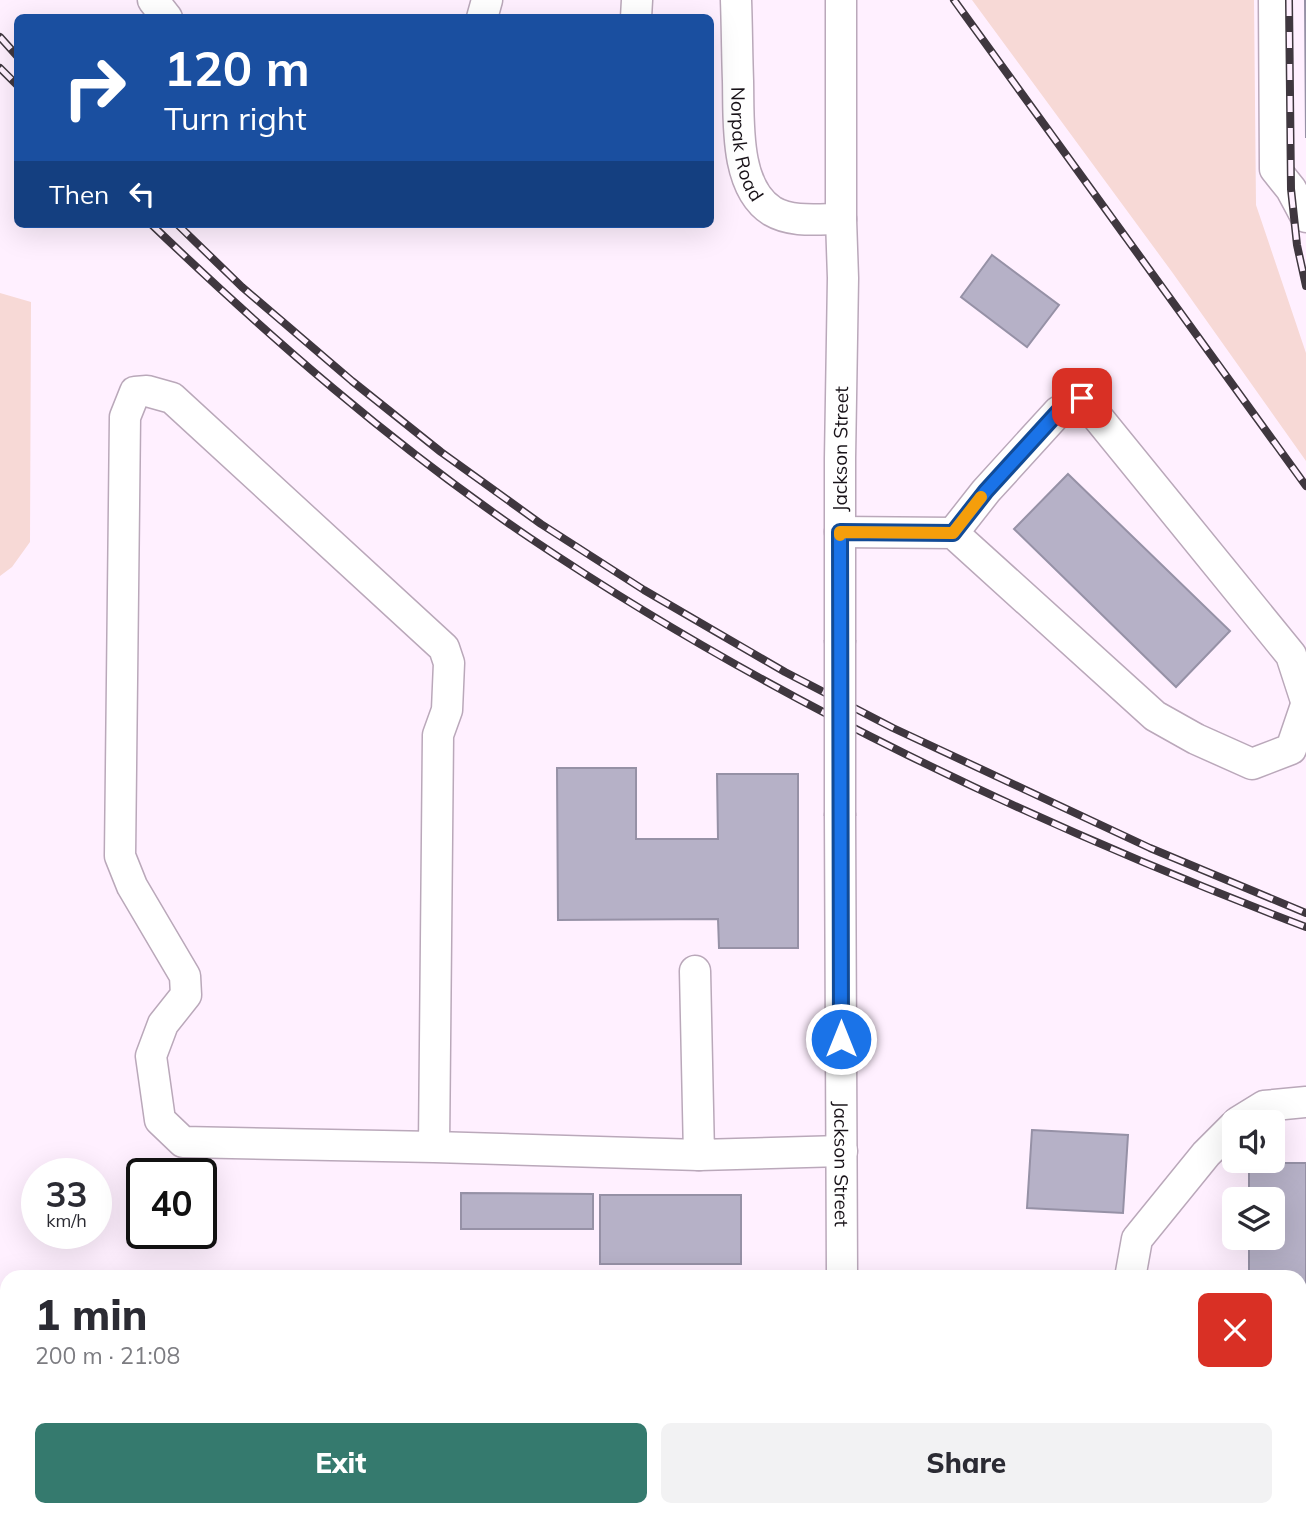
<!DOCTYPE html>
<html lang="en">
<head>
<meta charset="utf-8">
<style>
	:root { --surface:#fff; --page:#f2f2f3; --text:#2b2b33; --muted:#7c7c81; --accent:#357a6e }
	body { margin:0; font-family:Mulish,sans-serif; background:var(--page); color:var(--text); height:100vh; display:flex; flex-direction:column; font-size:26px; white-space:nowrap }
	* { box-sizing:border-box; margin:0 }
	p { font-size:23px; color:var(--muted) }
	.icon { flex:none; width:38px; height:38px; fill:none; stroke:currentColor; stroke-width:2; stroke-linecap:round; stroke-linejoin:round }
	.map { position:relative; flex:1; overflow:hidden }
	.drawer { position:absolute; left:0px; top:1270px; width:1307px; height:247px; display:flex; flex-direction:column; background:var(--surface); border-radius:21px 21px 0 0; box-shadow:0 7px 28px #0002 }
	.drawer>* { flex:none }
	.hud { position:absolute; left:14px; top:14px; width:700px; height:214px; border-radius:10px; box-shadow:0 7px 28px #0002; background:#1a4fa0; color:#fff; overflow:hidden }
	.controls { position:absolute; left:1222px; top:1110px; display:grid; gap:14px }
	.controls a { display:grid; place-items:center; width:63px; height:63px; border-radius:10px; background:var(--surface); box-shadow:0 7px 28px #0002; font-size:35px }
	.speed { position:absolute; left:21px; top:1158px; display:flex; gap:14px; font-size:35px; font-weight:700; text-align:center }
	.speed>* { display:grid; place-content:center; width:91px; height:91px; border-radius:50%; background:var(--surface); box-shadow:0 7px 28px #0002; line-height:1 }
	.speed small { font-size:18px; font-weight:400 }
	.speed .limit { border:4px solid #111; border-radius:10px; background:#fff; color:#111 }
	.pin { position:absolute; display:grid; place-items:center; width:60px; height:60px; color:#fff; margin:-30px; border-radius:14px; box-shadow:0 4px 10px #0006 }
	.me { position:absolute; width:77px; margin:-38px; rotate:0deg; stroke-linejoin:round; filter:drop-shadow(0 0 5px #0008) }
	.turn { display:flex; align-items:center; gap:24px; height:147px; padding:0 35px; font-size:32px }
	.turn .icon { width:91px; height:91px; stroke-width:2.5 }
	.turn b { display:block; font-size:49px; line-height:60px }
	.then { display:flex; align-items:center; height:66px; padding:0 35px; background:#0003; gap:14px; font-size:26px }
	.round { display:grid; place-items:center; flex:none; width:74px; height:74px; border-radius:10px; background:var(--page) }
	.overview { display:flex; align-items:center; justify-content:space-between; height:119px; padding:0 35px }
	h1 { font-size:42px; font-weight:800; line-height:52px }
	.action { display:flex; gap:14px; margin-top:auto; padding:14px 35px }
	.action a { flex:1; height:80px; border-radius:10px; background:var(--accent); color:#fff; font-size:28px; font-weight:800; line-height:80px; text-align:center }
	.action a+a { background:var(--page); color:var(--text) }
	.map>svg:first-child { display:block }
</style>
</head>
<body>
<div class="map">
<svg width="1306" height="1517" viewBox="0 0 1306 1517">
	<rect width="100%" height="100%" fill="#fff0ff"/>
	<path fill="#f7d9d6" d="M 972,0 L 1254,0 L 1256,205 L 1306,353 L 1306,461 L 1172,272 Z
		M 0,293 L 31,302 L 30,542 L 12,567 L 0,576 Z"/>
	<path fill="#b6b1c7" stroke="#9691a6" stroke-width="2" d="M 1305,0 L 1306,0 L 1306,138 Z
		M 992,255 L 1059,305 L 1027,347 L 961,297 Z
		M 1068,474 L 1230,631 L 1176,687 L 1014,529 Z
		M 557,768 L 636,768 L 636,839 L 718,839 L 717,774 L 798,774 L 798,948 L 719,948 L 718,919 L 558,920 Z
		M 1032,1130 L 1128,1135 L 1123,1213 L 1027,1208 Z
		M 1249,1163 L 1306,1163 L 1306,1304 L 1300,1304 L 1300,1278 L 1249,1278 L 1249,1237 L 1272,1237 L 1272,1199 L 1249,1199 Z
		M 461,1193 L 593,1194 L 593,1229 L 461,1229 Z
		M 600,1195 L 741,1195 L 741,1264 L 600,1264 Z
		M 1300,1474 L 1301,1517 L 1065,1517 L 1065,1510 L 1300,1510 Z"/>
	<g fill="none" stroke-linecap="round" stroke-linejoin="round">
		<g stroke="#baa8ba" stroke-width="33">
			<g id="minor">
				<path d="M 153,0 L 167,18"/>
				<path id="s1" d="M 736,0 C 737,27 737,54 738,81 C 739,119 734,187 772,211 C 792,223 819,219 841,219"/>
				<path d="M 1274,0 L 1275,169 L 1291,189 L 1306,217"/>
				<path d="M 482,18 L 487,0"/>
				<path d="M 636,18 L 637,0"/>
				<path d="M 840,532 L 953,533 L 1155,716 L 1196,739 L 1252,764 L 1291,749 L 1306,705"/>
				<path d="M 953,533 L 986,491 L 1058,412 L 1082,398 L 1291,655 L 1306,701"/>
				<path id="s2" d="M 840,640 L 840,458 L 843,278 L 841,219 L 841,0"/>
				<path id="s3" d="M 840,816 L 842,1278"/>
				<path d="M 695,971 L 699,1155 L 842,1151"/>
				<path d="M 1238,1122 L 1264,1106 L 1306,1102"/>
				<path d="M 434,1147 L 438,735 L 447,710 L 449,663 L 444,648 L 172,398 L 147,391 L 135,392 L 125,417 L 120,856 L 132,886 L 185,976 L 186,995 L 163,1024 L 151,1056 L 160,1120 L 183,1142 L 434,1147 L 699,1155"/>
				<path d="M 1130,1278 L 1137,1239 L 1206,1154 L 1234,1126"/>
				<path d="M 1300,1421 L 1306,1422"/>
				<path d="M 844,1510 L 844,1517"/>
			</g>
		</g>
		<use href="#minor" stroke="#fff" stroke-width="30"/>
		<g stroke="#3f373f" stroke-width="8">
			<path id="rail" d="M 954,0 L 1306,486
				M 1289,0 L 1291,189 L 1297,245 L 1306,286
				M 0,37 L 18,57
				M 0,68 L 18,86
				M 151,224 C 269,337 394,446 530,538 C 771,700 1035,824 1306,927
				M 177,224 L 242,287 L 352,381 L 441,452 L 541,524 L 644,590 L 785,672 L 893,728 L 1150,848 L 1306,913"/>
		</g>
		<use href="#rail" stroke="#fff0ff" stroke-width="5" stroke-dasharray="16" stroke-linecap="butt"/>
		<g stroke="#baa8ba" stroke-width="33" stroke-linecap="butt">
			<path id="minor-bridge" d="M 840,640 L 840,816"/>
		</g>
		<use href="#minor-bridge" stroke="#fff" stroke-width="30"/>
	</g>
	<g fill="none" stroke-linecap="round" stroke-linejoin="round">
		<g stroke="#114b97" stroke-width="18">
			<path id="route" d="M 841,1039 L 840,532 L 953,533 L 986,491 L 1058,412 L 1082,398"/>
		</g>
		<use href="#route" stroke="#1a73e8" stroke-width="12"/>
		<path stroke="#f59e0b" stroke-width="12" d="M 840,535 L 840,532 L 953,533 L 981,497"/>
	</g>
	<g text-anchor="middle" stroke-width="7" stroke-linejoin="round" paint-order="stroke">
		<g font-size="19" fill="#181218" stroke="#fff0ff">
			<text dy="7" stroke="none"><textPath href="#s1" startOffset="145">Norpak Road</textPath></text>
			<text dy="7" stroke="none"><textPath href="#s2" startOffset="191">Jackson Street</textPath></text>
			<text dy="7" stroke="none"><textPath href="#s3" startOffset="348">Jackson Street</textPath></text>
		</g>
	</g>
</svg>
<div class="controls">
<a><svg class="icon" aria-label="sound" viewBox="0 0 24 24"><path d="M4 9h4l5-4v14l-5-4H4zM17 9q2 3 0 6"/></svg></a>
<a><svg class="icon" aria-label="layers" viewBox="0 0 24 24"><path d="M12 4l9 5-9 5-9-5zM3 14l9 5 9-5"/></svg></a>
</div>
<div class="speed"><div>33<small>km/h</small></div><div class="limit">40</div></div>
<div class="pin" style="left:1082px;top:398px;background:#d93025"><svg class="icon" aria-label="arrive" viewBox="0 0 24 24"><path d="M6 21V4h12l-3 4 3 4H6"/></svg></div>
<svg class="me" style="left:841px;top:1039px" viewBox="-20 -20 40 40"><circle r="17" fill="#1a73e8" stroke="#fff" stroke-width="3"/><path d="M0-11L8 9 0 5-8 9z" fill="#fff"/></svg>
<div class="hud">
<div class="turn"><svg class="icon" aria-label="right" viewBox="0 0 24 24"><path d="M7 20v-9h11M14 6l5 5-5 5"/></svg><div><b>120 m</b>Turn right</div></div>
<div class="then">Then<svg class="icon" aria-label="left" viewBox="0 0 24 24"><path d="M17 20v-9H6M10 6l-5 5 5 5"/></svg></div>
</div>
<section class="drawer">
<div class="overview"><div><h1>1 min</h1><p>200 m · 21:08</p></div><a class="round" style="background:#d93025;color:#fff"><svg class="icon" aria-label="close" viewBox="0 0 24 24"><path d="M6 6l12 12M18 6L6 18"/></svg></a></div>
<div class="action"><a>Exit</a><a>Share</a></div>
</section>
</div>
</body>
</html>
